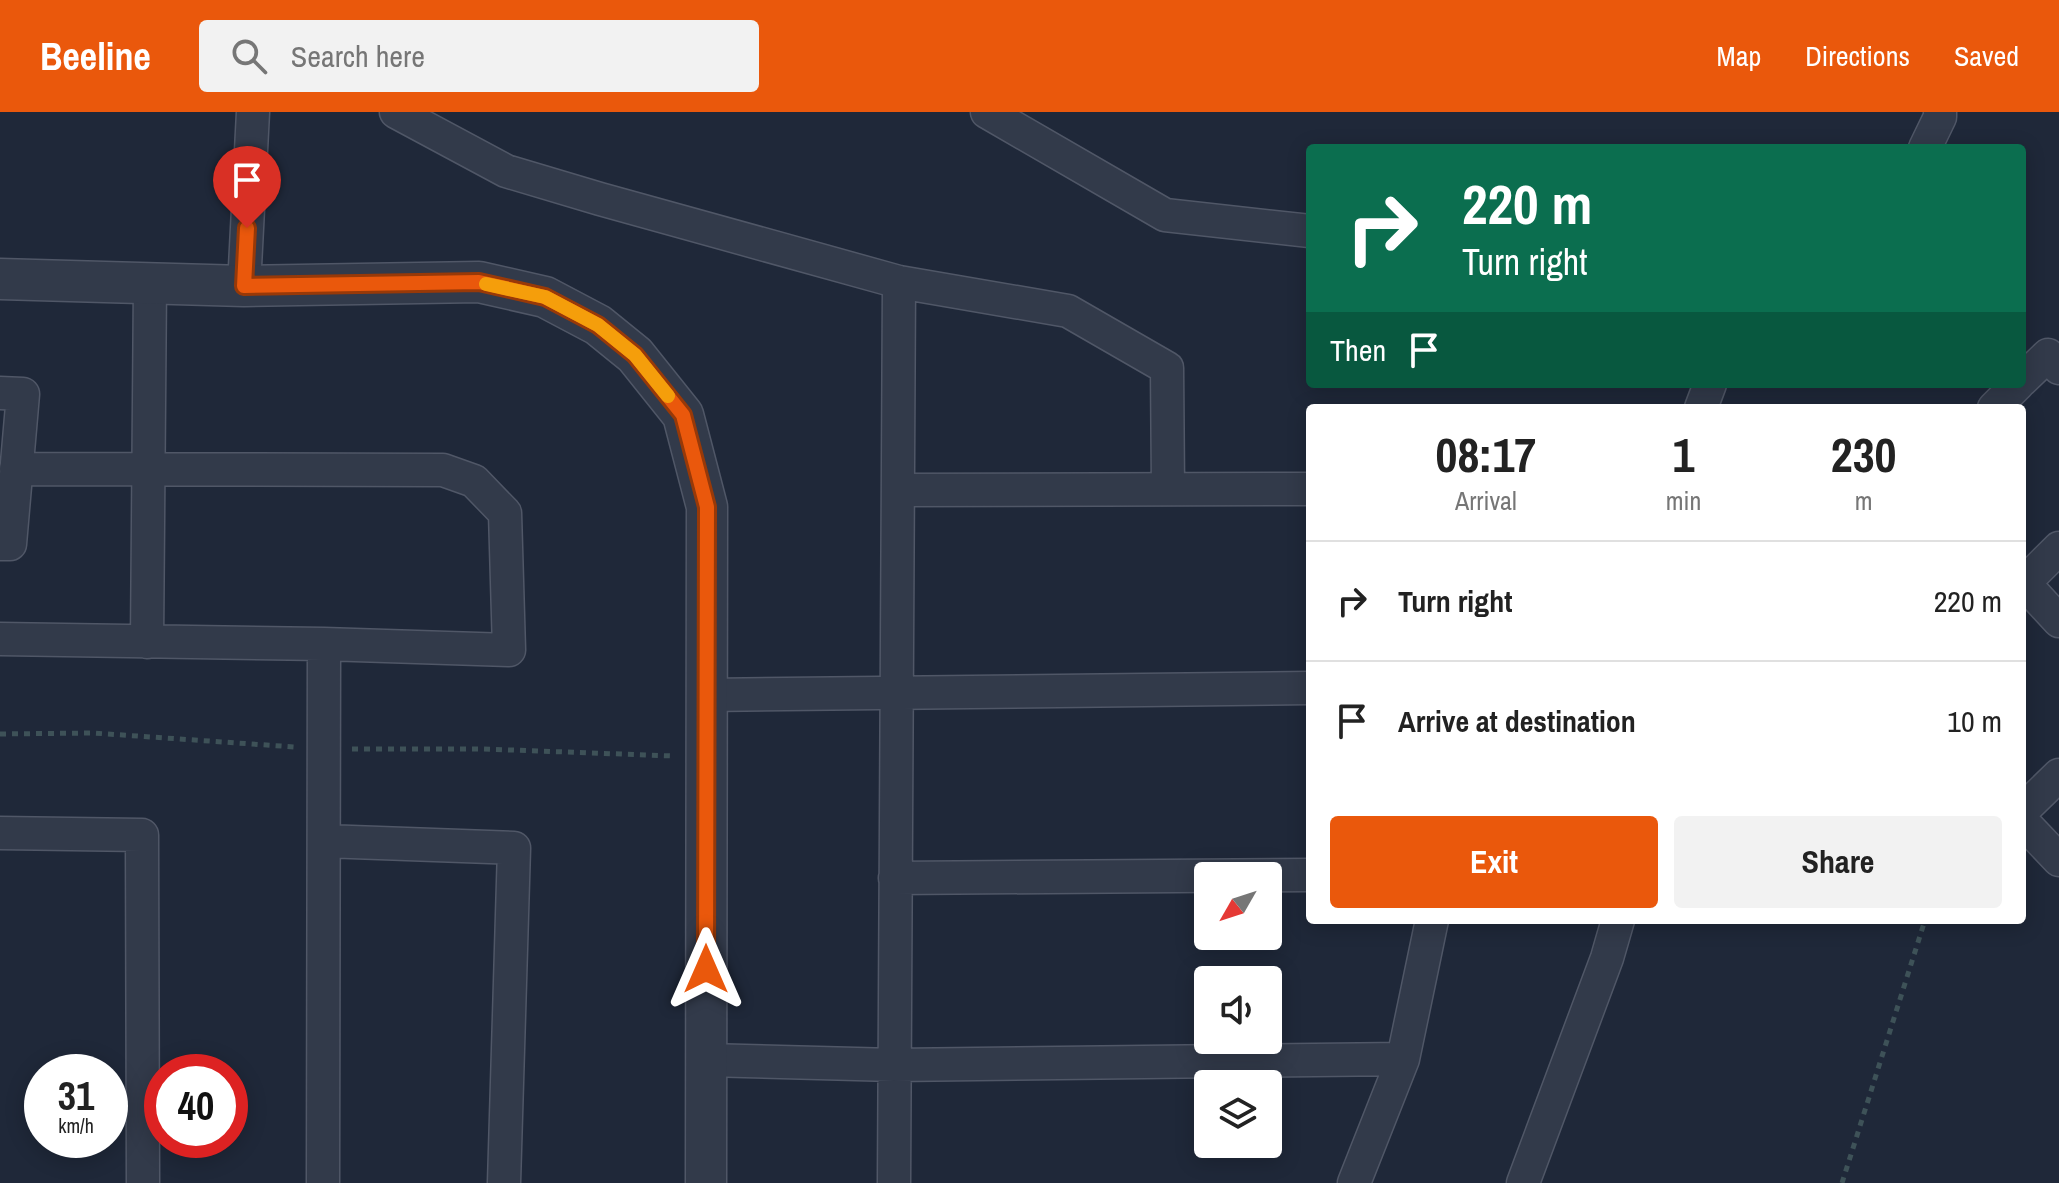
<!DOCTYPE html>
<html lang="en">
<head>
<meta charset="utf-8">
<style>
	:root { --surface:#fff; --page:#f2f2f2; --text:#222; --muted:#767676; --line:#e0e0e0; --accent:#ea580c }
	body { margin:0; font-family:"Archivo Narrow",sans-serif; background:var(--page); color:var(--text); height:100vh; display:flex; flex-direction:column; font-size:30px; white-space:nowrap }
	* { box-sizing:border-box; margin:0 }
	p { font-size:26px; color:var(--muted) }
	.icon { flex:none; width:44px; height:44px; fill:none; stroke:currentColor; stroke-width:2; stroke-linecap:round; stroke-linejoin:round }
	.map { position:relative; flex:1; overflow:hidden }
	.drawer { position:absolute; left:1306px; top:292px; width:720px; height:520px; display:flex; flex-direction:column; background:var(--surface); border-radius:8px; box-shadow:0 4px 20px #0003 }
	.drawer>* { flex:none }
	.guide { position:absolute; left:1306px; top:32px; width:720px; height:244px; border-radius:8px; box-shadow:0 4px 20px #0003; background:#0b6e4f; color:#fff; overflow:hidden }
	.needle { width:52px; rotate:231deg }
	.buttons { position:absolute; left:1194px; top:750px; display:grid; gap:16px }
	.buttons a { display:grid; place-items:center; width:88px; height:88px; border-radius:8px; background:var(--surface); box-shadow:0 4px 20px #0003; font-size:40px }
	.speed { position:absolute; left:24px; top:942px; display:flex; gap:16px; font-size:40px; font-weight:700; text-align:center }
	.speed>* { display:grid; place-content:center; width:104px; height:104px; border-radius:50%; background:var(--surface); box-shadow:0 4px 20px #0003; line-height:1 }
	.speed small { font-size:20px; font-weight:400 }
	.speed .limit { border:12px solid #d22; background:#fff; color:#111 }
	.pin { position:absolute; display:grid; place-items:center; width:68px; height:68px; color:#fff; margin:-82px -34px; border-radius:50% 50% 50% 0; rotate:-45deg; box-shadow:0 0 8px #0007 }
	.pin .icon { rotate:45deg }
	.me { position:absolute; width:88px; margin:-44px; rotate:0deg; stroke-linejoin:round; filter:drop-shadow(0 0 6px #0008) }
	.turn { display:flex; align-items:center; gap:28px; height:168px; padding:0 24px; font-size:36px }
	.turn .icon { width:104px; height:104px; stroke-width:2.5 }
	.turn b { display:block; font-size:56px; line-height:68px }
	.then { display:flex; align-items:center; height:76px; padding:0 24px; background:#0003; gap:16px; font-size:30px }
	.eta { display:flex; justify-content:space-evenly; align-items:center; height:136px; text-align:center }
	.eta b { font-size:48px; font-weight:700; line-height:56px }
	.cta { display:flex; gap:16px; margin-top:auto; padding:16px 24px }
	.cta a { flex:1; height:92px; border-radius:8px; background:var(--accent); color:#fff; font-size:32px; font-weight:700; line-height:92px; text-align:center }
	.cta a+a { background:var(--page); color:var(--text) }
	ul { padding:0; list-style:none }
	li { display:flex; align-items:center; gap:24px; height:120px; padding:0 24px; border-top:2px solid var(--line) }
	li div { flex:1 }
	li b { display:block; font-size:30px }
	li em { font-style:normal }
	header { display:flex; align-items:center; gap:48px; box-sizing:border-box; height:112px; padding:0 40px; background:var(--accent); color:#fff }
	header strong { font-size:38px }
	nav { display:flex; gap:44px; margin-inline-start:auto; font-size:28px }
	.search { width:560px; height:72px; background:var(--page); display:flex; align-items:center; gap:20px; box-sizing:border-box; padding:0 28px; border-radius:8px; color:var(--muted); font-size:30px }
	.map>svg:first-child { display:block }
</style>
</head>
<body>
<header>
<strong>Beeline</strong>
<div class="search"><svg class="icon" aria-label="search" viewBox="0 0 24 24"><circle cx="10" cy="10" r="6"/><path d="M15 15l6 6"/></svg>Search here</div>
<nav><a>Map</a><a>Directions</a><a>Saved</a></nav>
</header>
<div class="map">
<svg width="2059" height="1071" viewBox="0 0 2059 1071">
	<rect width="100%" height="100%" fill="#1f2839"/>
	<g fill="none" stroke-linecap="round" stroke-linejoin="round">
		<g stroke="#505767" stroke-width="35">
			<path id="minor" d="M 396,0 L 506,59 L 600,87 L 899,170 L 1068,199 L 1167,256 L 1168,377
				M 987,0 L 1165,103 L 1310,119
				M 1925,36 L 1940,5 L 1940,0
				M 244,174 L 253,0
				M 2022,268 L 2048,243 L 2059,256
				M 0,281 L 23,282 L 10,432 L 0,432
				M 1701,296 L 1710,272
				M 1994,296 L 2018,272
				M 899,378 L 1310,377
				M 2024,471 L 2059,436
				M 2022,473 L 2024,471 L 2059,509
				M 0,527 L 324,532 L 509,538 L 505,401 L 474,369 L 443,358 L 16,357
				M 147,530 L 150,171
				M 707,583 L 1310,576
				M 2022,699 L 2059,663
				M 2022,709 L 2059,748
				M 0,721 L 142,723 L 143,1071
				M 324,729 L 514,736 L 504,1071
				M 895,766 L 1310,763
				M 706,948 L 894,953 L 1403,947
				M 323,1071 L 324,532
				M 894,1071 L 899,170
				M 1354,1071 L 1403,947 L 1432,808
				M 1523,1071 L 1607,846 L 1618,808"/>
		</g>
		<g stroke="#505767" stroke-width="43">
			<path id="tertiary" d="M 0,167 L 244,174 L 479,170 L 545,185 L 598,213 L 635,243 L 683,303 L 707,395 L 706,1071"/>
		</g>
		<path stroke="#3e5258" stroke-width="5" stroke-dasharray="6 6" stroke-linecap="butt" d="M 0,622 L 93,621 L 295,635
			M 352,637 L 484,637 L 674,644
			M 1842,1071 L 1925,808"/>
		<use href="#minor" stroke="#323a4a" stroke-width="32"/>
		<use href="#tertiary" stroke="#323a4a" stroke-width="40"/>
	</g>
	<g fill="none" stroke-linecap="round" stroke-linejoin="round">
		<g stroke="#983908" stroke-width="20">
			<path id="route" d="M 247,116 L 244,174 L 479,170 L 545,185 L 598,213 L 635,243 L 683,303 L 707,395 L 706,857"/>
		</g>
		<use href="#route" stroke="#ea580c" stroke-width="14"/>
		<path stroke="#f59e0b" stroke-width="14" d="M 486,172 L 545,185 L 598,213 L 635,243 L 668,284"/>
	</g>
</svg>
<div class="buttons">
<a><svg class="needle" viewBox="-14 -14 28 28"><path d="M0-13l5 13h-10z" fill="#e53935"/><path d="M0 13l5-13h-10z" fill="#767676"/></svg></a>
<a><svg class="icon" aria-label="sound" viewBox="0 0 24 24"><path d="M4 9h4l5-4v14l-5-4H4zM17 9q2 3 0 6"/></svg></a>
<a><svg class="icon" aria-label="layers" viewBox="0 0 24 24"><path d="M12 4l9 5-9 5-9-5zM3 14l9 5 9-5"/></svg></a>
</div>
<div class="speed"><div>31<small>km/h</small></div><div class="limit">40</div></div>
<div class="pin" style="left:247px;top:116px;background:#d93025"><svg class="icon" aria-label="arrive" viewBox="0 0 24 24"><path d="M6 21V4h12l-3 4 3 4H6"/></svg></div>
<svg class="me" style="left:706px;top:857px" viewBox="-20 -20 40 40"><path d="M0-17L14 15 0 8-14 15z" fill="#ea580c" stroke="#fff" stroke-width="4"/></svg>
<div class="guide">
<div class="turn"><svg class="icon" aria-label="right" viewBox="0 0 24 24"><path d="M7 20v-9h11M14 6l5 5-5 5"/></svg><div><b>220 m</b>Turn right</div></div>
<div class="then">Then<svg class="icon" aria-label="arrive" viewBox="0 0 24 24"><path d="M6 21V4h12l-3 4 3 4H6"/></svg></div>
</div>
<section class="drawer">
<div class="eta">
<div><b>08:17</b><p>Arrival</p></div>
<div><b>1</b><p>min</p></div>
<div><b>230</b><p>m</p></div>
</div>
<ul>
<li><svg class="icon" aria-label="right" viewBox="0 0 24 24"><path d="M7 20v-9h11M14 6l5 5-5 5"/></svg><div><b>Turn right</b></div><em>220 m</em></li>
<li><svg class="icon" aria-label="arrive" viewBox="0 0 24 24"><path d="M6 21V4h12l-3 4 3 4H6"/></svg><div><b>Arrive at destination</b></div><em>10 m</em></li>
</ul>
<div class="cta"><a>Exit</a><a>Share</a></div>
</section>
</div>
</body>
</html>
